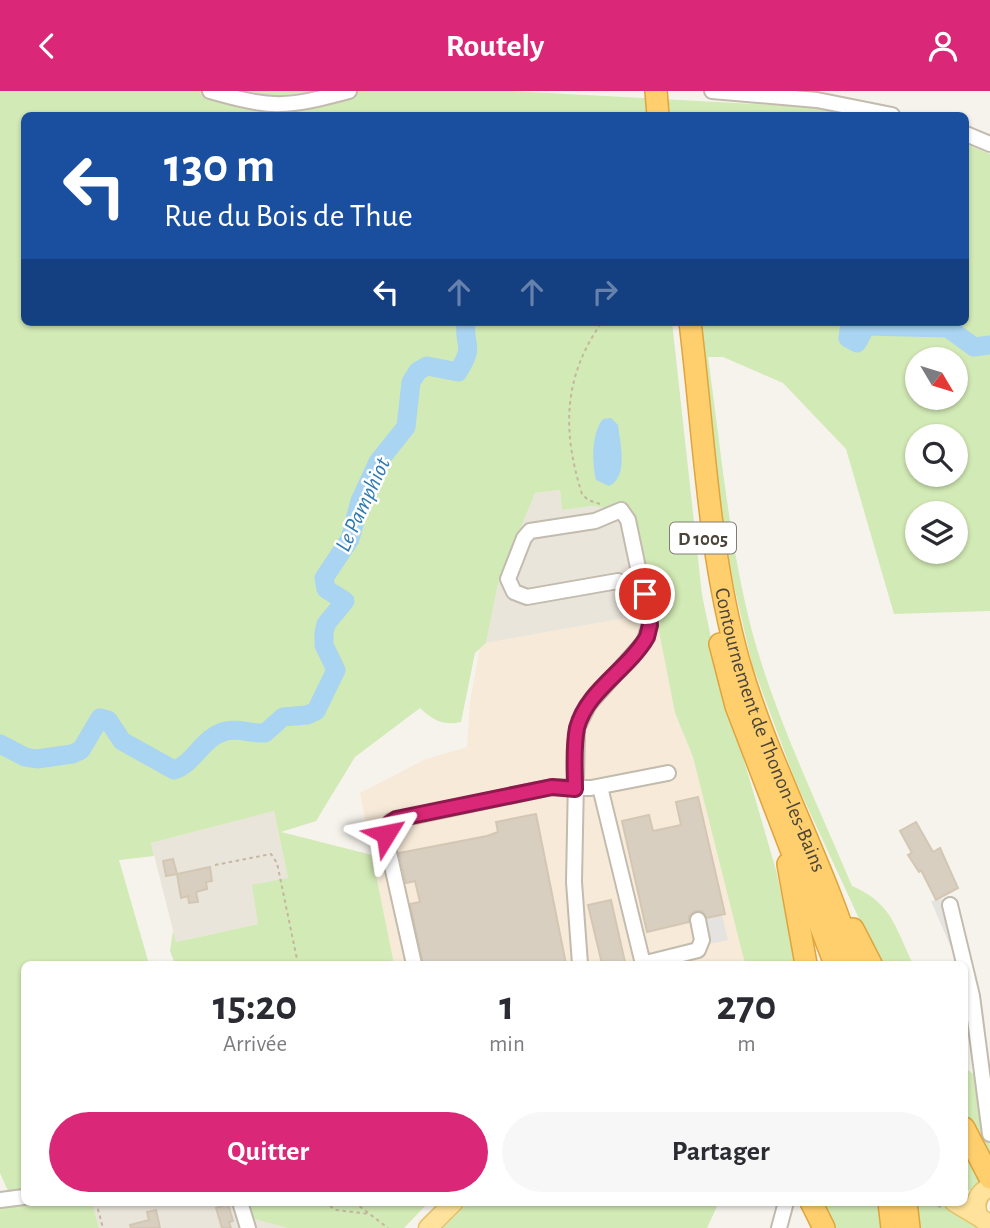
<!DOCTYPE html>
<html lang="fr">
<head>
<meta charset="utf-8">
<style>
	:root { --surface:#fff; --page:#f7f7f7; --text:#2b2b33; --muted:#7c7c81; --accent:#db2777 }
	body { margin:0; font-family:"Alegreya Sans",sans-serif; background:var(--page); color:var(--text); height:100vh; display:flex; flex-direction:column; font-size:26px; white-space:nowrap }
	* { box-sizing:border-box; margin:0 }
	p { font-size:23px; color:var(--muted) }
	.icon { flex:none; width:38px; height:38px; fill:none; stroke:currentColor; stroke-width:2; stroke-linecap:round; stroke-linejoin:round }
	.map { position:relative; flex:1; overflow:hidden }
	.drawer { position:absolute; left:21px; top:870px; width:947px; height:245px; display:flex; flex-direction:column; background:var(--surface); border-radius:10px; box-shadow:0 2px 5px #0004 }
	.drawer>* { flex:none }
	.guide { position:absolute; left:21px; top:21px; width:948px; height:214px; border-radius:10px; box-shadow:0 2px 5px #0004; background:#1a4fa0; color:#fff; overflow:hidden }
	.needle { width:46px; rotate:128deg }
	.controls { position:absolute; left:905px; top:256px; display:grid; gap:14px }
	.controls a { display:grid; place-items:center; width:63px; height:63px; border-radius:50%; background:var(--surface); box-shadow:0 2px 5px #0004; font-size:35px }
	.pin { position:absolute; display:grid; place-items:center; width:60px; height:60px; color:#fff; margin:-30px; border:4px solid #fff; border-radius:50%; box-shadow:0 2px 7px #0007 }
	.me { position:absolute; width:77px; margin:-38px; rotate:55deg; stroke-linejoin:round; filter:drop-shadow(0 0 5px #0008) }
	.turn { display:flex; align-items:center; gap:24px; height:147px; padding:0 28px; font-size:32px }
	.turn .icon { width:91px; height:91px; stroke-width:2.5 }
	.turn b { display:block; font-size:49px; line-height:60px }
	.lanes { display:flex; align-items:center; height:66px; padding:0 28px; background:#0003; justify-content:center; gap:35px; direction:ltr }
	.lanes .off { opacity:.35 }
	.eta { display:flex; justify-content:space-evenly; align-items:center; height:119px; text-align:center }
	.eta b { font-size:42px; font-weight:600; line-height:49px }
	.button { display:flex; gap:14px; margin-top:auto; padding:14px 28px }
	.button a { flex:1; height:80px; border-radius:42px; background:var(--accent); color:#fff; font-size:28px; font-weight:600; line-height:80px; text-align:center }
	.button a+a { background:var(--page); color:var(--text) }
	header { display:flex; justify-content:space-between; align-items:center; height:91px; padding:0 28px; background:var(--accent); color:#fff; font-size:32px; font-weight:600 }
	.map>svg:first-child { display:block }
</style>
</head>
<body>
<header><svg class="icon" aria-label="back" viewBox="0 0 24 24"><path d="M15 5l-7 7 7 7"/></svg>Routely<svg class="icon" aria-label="person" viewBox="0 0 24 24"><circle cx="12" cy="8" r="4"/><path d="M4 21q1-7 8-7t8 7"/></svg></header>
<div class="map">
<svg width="990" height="1137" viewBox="0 0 990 1137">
	<rect width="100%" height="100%" fill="#f6f3ec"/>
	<path fill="#eae5da" d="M 560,399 L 562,419 L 592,415 L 610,417 L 622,430 L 643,524 L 486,552 L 498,493 L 535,402 Z
		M 274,720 L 288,787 L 258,833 L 176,851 L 151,752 Z
		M 92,1111 L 244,1111 L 250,1127 L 288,1137 L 99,1137 Z"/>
	<path fill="#f7ead8" d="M 643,524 L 658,534 L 675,622 L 693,666 L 745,873 L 394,873 L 360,702 L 426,668 L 467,656 L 470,611 L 480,556 L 486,552 Z"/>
	<path fill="#d2eab5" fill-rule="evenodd" d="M 0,0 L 511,0 L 810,16 L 850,24 L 24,24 L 24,231 L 672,231 L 702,504 L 718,580 L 776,779 L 796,873 L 745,873 L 693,666 L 675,622 L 658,535 L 643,524 L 622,430 L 609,417 L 592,415 L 562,419 L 560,399 L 535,402 L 498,493 L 486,552 L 475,562 L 461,631 C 443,635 433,629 420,617 L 355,666 L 316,730 L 281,741 L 372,764 L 394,873 L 175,873 L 170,860 L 173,840 L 176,851 L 258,833 L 252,794 L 288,787 L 274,720 L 151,752 L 154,765 L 119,769 L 149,873 L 24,873 L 24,1100 L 9,1102 L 0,1082 Z
		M 966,53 L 990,63 L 990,520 L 894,523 L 846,358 L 783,292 L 723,266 L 708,266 C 721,359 729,453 753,544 C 777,630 817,712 852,795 C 892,812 895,836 913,873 L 880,873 L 795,689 L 752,573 L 727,464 L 695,231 L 966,231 ZM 917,268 L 956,268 L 956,306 L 917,306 ZM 917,345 L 956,345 L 956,383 L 917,383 ZM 917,422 L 956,422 L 956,460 L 917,460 Z
		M 964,976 L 976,985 L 990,1053 L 990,1081 L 964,1024 Z
		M 964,1046 L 987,1092 L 965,1101 L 964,1101 Z
		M 24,1111 L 92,1111 L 99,1137 L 0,1137 L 0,1113 Z
		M 244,1111 L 429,1111 L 404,1137 L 288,1137 L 250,1127 Z
		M 469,1111 L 719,1111 L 707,1137 L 443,1137 Z
		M 816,1111 L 877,1111 L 881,1137 L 830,1137 Z
		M 913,1111 C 943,1111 959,1119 982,1137 L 916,1137 Z"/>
	<path fill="#e5e3e0" d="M 955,806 L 965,850 L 958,873 L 931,810 Z
		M 722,823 L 728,849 L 709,853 L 703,828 Z"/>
	<path fill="#a9d4f2" d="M 611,327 L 618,334 C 620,352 629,386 609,395 L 596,389 C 592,370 591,343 603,328 Z"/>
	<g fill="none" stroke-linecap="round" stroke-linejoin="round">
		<path stroke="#a9d4f2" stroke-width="19" d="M 850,231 L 848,247 L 857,252 L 866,235 L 948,237 L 974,256 L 990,254
			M 0,653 L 25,666 L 37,668 L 72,663 L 81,659 L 100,627 L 108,629 L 122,650 L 174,679 C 195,672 202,646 226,640 C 240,637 251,643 265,642 L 283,626 L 307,624 L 316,620 L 336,579 L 324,554 L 324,542 L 326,533 L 345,510 L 326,498 L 324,487 L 350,448 L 360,410 L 378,371 L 406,336 L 411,291 L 418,280 L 427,275 L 458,281 C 476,252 463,257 466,231"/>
	</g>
	<path fill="#d8cfc1" stroke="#d3c7b4" stroke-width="2" d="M 698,706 L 725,823 L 707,827 L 702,820 L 695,820 L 689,825 L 689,831 L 647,841 L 622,730 L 649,724 L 653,740 L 681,734 L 676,711 Z
		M 536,723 L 566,873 L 423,873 L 410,813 L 420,811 L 415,790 L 406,792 L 399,762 L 487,745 L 498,741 L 496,731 Z
		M 916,731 L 933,761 L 940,757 L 958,797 L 936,809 L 921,779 L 919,781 L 908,764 L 912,762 L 900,740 Z
		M 173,768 L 177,783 L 166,785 L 163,770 Z
		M 210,776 L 212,790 L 206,791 L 207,798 L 196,801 L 198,811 L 189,812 L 188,805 L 181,807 L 177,783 Z
		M 611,809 L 625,871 L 602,873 L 588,814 Z
		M 228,1113 L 233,1130 L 229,1131 L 231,1137 L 222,1137 L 216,1117 Z
		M 156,1119 L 160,1137 L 131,1137 L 130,1134 L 149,1129 L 147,1121 Z"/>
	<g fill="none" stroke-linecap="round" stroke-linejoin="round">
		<g stroke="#c2bbae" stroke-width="18">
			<path id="minor" d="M 210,0 C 274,18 285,17 349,0
				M 712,0 L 817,9 L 892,24
				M 966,43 L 990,53
				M 600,696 L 643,873
				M 950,814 L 972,905 L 990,1043
				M 414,873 L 386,748 L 387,738 L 391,730 L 552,696 L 591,697 L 668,682
				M 580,873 L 574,791 L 577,637 L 589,613 L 644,551 L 650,534 L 628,429 L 621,419 L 595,430 L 530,440 L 524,447 L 508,488 L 514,501 L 527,506 L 618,490
				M 642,873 L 698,859 L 702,849 L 698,829
				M 0,1109 L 24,1106
				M 240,1111 L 248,1137
				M 779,1137 L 786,1111"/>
		</g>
		<g stroke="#e6c16a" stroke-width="21">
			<path id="major" d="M 990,1096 C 977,1102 973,1113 979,1126 L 990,1134
				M 954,1111 L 979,1126
				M 428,1137 L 454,1111"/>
		</g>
		<g stroke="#e0a43c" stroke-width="24">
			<g id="highway">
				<path d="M 656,0 L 658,24"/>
				<path id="s1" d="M 690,231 C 704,344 708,461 739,571 C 769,675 823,770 854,873"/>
				<path d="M 720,553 L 736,615 L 835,873"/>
				<path d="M 788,773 L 806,873"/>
				<path d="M 853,838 L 871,873"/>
				<path d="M 964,1037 L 990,1087"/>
				<path d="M 811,1111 L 824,1137"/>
				<path d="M 889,1111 L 892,1137"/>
				<path d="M 906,1111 L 909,1137"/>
			</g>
		</g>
		<path stroke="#c4b79f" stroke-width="2" stroke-dasharray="3.5 3.5" stroke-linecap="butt" d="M 600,413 L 588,409 L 582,403 C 562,340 563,286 602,231
			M 215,774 L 271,763 L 277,772 L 298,873
			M 96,1111 L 103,1137
			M 324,1111 L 336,1119 L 370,1123
			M 354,1111 L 388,1137
			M 924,1112 L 942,1116"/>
		<use href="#minor" stroke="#fff" stroke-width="14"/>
		<use href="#major" stroke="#ffe39c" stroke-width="18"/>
		<use href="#highway" stroke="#ffcf6e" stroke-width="21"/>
	</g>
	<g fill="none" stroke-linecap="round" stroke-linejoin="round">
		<g stroke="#8e194d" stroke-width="18">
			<path id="route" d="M 386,743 L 389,733 L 396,728 L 552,696 L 575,698 C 575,679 573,657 577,637 C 587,599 628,579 647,546 L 650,534 L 645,503"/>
		</g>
		<use href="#route" stroke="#db2777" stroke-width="12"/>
	</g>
	<g text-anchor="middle" stroke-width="5" stroke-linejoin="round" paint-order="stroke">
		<rect fill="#fff" stroke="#817c74" stroke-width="2" x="670" y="431.5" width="66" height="31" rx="5"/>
		<g font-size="19" font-weight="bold" fill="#4b4439">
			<text x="703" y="454">D 1005</text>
		</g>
		<g font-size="21" fill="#4b4439" stroke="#fff">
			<text dy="7" stroke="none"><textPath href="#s1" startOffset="418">Contournement de Thonon-les-Bains</textPath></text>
		</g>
		<g font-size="23" font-style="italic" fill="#2e7ab2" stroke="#fff">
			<text transform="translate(362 413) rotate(-65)" y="8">Le Pamphiot</text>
		</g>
	</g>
</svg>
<div class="controls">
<a><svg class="needle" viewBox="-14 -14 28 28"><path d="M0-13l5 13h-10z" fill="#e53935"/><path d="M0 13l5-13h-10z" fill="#7c7c81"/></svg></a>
<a><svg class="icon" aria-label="search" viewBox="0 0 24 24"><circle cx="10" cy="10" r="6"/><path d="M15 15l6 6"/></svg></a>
<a><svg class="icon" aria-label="layers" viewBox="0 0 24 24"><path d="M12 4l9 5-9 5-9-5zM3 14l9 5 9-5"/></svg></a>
</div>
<div class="pin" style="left:645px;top:503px;background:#d93025"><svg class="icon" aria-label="arrive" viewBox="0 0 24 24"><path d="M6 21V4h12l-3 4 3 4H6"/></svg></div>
<svg class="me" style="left:386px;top:743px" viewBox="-20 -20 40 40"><path d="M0-17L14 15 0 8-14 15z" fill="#db2777" stroke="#fff" stroke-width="4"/></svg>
<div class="guide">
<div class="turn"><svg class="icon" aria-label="left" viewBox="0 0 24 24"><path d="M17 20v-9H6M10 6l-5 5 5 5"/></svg><div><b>130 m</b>Rue du Bois de Thue</div></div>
<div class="lanes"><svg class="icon" aria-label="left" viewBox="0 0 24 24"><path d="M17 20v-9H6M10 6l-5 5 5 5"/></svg><svg class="icon off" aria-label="ahead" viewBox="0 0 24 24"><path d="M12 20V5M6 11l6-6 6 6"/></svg><svg class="icon off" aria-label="ahead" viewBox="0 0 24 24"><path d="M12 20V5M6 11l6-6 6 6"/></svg><svg class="icon off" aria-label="right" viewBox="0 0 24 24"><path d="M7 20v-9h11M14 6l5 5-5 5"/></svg></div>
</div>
<section class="drawer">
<div class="eta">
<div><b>15:20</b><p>Arrivée</p></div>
<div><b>1</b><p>min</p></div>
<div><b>270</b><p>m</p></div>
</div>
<div class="button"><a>Quitter</a><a>Partager</a></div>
</section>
</div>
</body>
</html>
